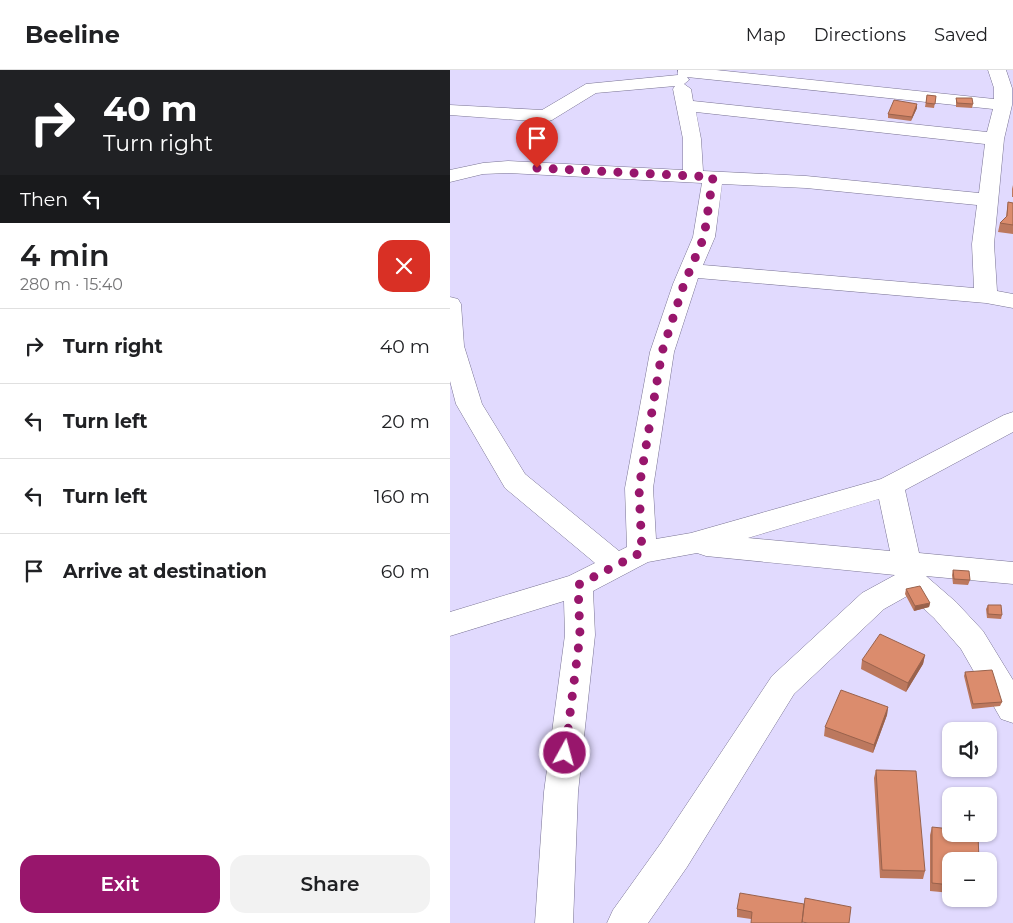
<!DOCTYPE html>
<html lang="en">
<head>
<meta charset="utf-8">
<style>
	:root { --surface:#fff; --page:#f2f2f2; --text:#202124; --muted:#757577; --line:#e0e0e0; --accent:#98166c }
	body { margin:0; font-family:Montserrat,sans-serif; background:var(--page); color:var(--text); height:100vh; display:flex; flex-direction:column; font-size:19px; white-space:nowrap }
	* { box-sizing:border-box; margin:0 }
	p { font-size:16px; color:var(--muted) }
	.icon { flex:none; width:28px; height:28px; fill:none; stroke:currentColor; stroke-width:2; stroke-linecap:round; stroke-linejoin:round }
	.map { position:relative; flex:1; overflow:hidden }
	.details { display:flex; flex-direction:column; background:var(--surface); width:450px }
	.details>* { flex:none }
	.hud { background:#202124; color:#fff; overflow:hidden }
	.controls { position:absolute; left:492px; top:652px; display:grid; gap:10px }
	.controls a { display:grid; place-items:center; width:55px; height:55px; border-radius:10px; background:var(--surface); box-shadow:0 1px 4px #0004; font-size:25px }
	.pin { position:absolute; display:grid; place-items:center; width:42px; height:42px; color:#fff; margin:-51px -21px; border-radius:50% 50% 50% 0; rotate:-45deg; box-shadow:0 0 5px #0007 }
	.pin .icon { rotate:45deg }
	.me { position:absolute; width:55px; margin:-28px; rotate:7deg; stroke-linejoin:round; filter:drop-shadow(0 0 4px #0008) }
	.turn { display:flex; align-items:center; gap:18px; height:105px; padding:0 20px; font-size:22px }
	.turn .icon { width:65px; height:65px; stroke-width:2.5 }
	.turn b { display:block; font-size:35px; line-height:42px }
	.then { display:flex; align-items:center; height:48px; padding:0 20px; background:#0003; gap:10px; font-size:19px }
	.round { display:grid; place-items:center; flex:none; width:52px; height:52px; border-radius:15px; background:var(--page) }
	.headline { display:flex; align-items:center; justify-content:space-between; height:85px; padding:0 20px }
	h1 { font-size:30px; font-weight:600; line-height:38px }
	.action { display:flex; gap:10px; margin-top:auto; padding:10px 20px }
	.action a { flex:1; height:58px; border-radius:15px; background:var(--accent); color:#fff; font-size:20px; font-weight:600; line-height:58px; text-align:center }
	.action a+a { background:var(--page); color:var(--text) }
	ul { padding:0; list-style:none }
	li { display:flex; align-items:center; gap:15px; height:75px; padding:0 20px; border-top:1px solid var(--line) }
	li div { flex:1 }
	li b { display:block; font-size:19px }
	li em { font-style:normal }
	header { display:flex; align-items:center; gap:30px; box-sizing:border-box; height:70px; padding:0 25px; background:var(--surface); border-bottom:1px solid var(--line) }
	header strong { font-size:24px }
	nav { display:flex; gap:28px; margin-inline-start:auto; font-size:18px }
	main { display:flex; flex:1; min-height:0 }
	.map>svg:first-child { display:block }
</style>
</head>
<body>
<header>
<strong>Beeline</strong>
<nav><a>Map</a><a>Directions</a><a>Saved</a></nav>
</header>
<main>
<section class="details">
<div class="hud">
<div class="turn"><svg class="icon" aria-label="right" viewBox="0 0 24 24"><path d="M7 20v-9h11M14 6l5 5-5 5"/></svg><div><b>40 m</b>Turn right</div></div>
<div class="then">Then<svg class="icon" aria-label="left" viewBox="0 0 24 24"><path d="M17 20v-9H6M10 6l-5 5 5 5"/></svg></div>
</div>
<div class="headline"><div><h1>4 min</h1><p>280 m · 15:40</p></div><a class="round" style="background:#d93025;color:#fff"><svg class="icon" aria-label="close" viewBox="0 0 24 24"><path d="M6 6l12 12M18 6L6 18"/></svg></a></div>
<ul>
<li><svg class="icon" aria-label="right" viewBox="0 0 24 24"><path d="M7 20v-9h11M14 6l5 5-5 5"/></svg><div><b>Turn right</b></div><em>40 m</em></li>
<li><svg class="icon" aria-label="left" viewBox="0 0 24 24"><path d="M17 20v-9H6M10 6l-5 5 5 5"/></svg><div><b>Turn left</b></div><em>20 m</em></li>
<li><svg class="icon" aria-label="left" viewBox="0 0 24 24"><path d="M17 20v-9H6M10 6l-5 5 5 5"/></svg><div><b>Turn left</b></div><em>160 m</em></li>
<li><svg class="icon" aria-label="arrive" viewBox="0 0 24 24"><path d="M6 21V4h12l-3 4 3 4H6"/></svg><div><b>Arrive at destination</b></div><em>60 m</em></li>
</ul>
<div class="action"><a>Exit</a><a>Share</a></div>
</section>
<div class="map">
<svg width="563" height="853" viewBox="0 0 563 853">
	<rect width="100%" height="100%" fill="#e1dafe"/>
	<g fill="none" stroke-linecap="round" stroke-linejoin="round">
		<g stroke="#797393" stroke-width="1">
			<path id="street" d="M 228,0 L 266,0 L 544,29 L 544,18 L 538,0 L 556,0 L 562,18 L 562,35 L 554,69 L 544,174 L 547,221 L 563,224 L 563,238 L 536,233 L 248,208 L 224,282 L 203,418 L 206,469 L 241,463 L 431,409 L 554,345 L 563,342 L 563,362 L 455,420 L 469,483 L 563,492 L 563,514 L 476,506 L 506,532 L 533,561 L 563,610 L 563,653 L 551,649 L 511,579 L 484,548 L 459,525 L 434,539 L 344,624 L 237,797 L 198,853 L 157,853 L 163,840 L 211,773 L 322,606 L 412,523 L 445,505 L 256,486 L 247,483 L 198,492 L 143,521 L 145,565 L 128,722 L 123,853 L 85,853 L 94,722 L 115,565 L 114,531 L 0,566 L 0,542 L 119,506 L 145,493 L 55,418 L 6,334 L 0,311 L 0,227 L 8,229 L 11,234 L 14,276 L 32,334 L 75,404 L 169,481 L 177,477 L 175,418 L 200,282 L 223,214 L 243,167 L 252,113 L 58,103 L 33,104 L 0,112 L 0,100 L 33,93 L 58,91 L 233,100 L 233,69 L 223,19 L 225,16 L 146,23 L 102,50 L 95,52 L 0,45 L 0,35 L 92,40 L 136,14 L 228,5 ZM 237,7 L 543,39 L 537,62 L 243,31 L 241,19 L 234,14 L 239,10 ZM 246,42 L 535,74 L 529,123 L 356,106 L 253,101 L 251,69 ZM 272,114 L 356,118 L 527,135 L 522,174 L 524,218 L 253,195 L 265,167 ZM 429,429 L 440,481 L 298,468 Z"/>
		</g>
		<use href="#street" fill="#fff" fill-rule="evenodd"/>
	</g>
	<path fill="#bc785e" d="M 477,25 L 486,26 L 484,38 L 475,37 Z
		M 506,28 L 523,34 L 522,38 L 506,37 Z
		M 467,34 L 467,38 L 461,51 L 438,48 L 438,44 Z
		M 563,115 L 563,127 L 562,127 L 562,119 Z
		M 558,132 L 563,133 L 563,164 L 548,162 L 550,153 L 556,147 Z
		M 503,500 L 520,510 L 518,515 L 503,514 L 502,505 Z
		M 456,519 L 480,533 L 479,537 L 464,541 L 455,524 Z
		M 538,535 L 552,545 L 551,549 L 537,548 L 536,539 Z
		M 475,585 L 473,594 L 456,622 L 411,599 L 412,590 Z
		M 515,602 L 552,632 L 550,636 L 522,639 L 514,606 Z
		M 438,637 L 437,645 L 423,683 L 374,666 L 375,657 Z
		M 426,700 L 475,801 L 473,809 L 430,808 L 424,708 Z
		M 482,757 L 501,791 L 501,823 L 480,821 L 480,765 Z
		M 354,834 L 301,849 L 287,847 L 287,839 Z"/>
	<path fill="#99624c" d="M 467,34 L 467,38 L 461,51 L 462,47 Z
		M 480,533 L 479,537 L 464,541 L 465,536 Z
		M 475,585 L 473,594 L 456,622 L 458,613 Z
		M 438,637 L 437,645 L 423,683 L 424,675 Z"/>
	<path fill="#db8c6d" stroke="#99624c" d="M 477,25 L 486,26 L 485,34 L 476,33 Z
		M 506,28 L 522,28 L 523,34 L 507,33 Z
		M 444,30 L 467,34 L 462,47 L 438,44 Z
		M 558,132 L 563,133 L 563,155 L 550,153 L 557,146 Z
		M 503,500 L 519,501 L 520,510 L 504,509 Z
		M 470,516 L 480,533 L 465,536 L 456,519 Z
		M 538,535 L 551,535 L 552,545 L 538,544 Z
		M 430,564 L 475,585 L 458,613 L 412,590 Z
		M 542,600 L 552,632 L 523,634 L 515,602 Z
		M 391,620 L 438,637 L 424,675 L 375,657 Z
		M 426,700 L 466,701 L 475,801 L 432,800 Z
		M 482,757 L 501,759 L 501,764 L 528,764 L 529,791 L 501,791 L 501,815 L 482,813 Z
		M 290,823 L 354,834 L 352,853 L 301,853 L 302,842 L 287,839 Z
		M 355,828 L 401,837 L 399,853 L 358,853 L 352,852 Z"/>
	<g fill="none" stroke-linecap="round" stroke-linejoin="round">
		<path stroke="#98166c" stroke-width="9" stroke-dasharray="0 16.2" d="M 87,98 L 263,107 L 254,167 L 234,214 L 212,282 L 189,418 L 192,482 L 128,515 L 130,565 L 115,683"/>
	</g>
</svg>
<div class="controls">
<a><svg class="icon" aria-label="sound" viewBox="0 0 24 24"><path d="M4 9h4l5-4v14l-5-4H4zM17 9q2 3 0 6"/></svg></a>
<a>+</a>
<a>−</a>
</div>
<div class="pin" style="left:87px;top:98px;background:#d93025"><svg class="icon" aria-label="arrive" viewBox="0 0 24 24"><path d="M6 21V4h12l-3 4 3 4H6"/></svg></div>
<svg class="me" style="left:115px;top:683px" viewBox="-20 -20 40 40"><circle r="17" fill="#98166c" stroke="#fff" stroke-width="3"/><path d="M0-11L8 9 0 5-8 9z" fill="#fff"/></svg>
</div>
</main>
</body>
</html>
